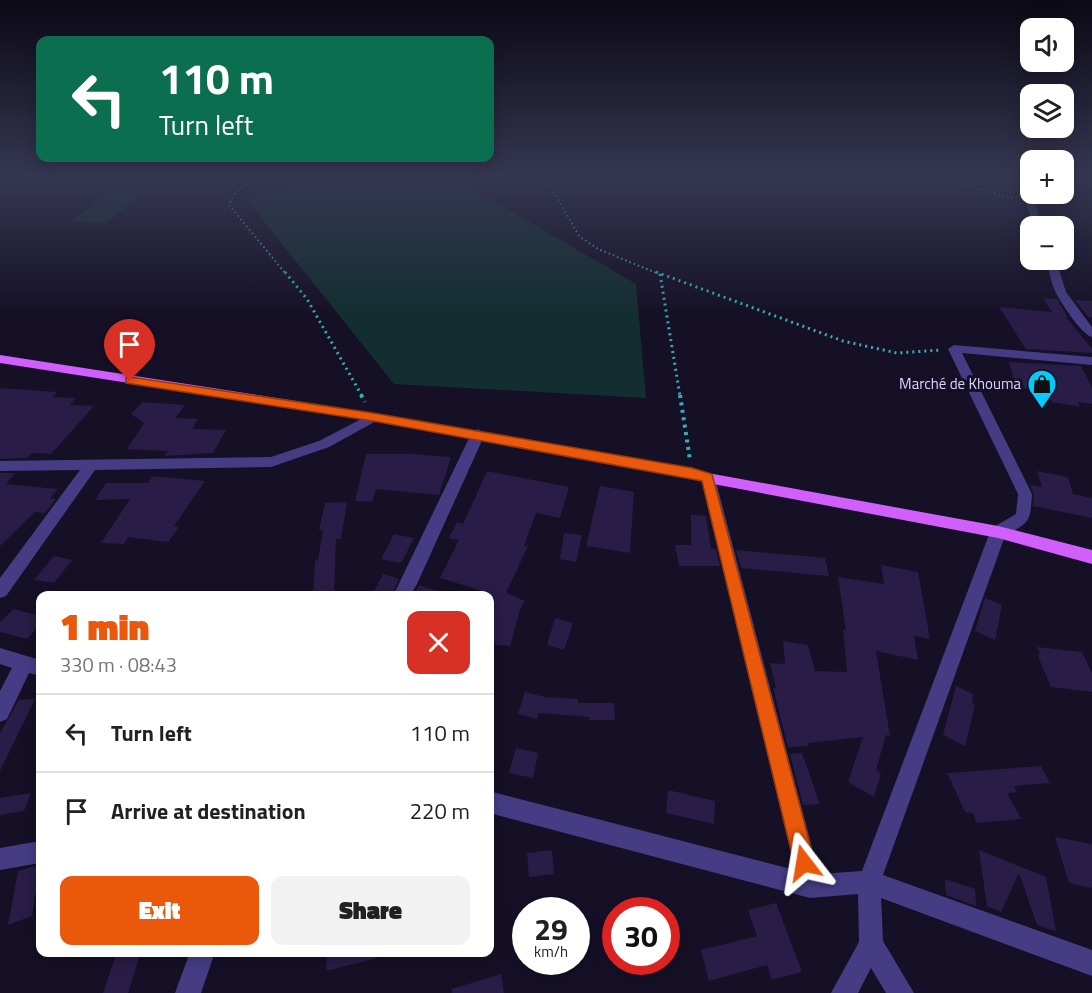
<!DOCTYPE html>
<html lang="en">
<head>
<meta charset="utf-8">
<style>
	:root { --surface:#fff; --page:#f2f2f2; --text:#202124; --muted:#757577; --line:#e0e0e0; --accent:#ea580c }
	body { margin:0; font-family:"Titillium Web",sans-serif; background:var(--page); color:var(--text); height:100vh; display:flex; flex-direction:column; font-size:22px; white-space:nowrap }
	* { box-sizing:border-box; margin:0 }
	p { font-size:20px; color:var(--muted) }
	.icon { flex:none; width:33px; height:33px; fill:none; stroke:currentColor; stroke-width:2; stroke-linecap:round; stroke-linejoin:round }
	.map { position:relative; flex:1; overflow:hidden }
	.sheet { position:absolute; left:36px; top:591px; width:458px; height:366px; display:flex; flex-direction:column; background:var(--surface); border-radius:12px; box-shadow:0 3px 15px #0003 }
	.sheet>* { flex:none }
	.hud { position:absolute; left:36px; top:36px; width:458px; height:126px; border-radius:12px; box-shadow:0 3px 15px #0003; background:#0b6e4f; color:#fff; overflow:hidden }
	.fabs { position:absolute; left:1020px; top:18px; display:grid; gap:12px }
	.fabs a { display:grid; place-items:center; width:54px; height:54px; border-radius:12px; background:var(--surface); box-shadow:0 3px 15px #0003; font-size:30px }
	.speed { position:absolute; left:512px; top:897px; display:flex; gap:12px; font-size:30px; font-weight:700; text-align:center }
	.speed>* { display:grid; place-content:center; width:78px; height:78px; border-radius:50%; background:var(--surface); box-shadow:0 3px 15px #0003; line-height:1 }
	.speed small { font-size:15px; font-weight:400 }
	.speed .limit { border:9px solid #d22; background:#fff; color:#111 }
	.pin { position:absolute; display:grid; place-items:center; width:51px; height:51px; color:#fff; margin:-62px -26px; border-radius:50% 50% 50% 0; rotate:-45deg; box-shadow:0 0 6px #0007 }
	.pin .icon { rotate:45deg }
	.me { position:absolute; width:66px; margin:-33px; rotate:346deg; stroke-linejoin:round; filter:drop-shadow(0 0 4px #0008) }
	.turn { display:flex; align-items:center; gap:21px; height:126px; padding:0 24px; font-size:27px }
	.turn .icon { width:78px; height:78px; stroke-width:2.5 }
	.turn b { display:block; font-size:42px; line-height:51px }
	.round { display:grid; place-items:center; flex:none; width:63px; height:63px; border-radius:12px; background:var(--page) }
	.summary { display:flex; align-items:center; justify-content:space-between; height:102px; padding:0 24px }
	h1 { font-size:36px; font-weight:800; line-height:45px; color:var(--accent) }
	.button { display:flex; gap:12px; margin-top:auto; padding:12px 24px }
	.button a { flex:1; height:69px; border-radius:12px; background:var(--accent); color:#fff; font-size:24px; font-weight:800; line-height:69px; text-align:center }
	.button a+a { background:var(--page); color:var(--text) }
	ul { padding:0; list-style:none }
	li { display:flex; align-items:center; gap:18px; height:78px; padding:0 24px; border-top:2px solid var(--line) }
	li div { flex:1 }
	li b { display:block; font-size:22px }
	li em { font-style:normal }
	.map>svg:first-child { display:block }
</style>
</head>
<body>
<div class="map">
<svg width="1092" height="993" viewBox="0 0 1092 993">
	<rect width="100%" height="100%" fill="#151026"/>
	<path fill="#132e30" d="M 327,176 L 423,176 L 456,179 L 636,284 L 646,398 L 394,384 L 246,199 Z
		M 108,191 L 142,193 L 107,223 L 71,222 Z"/>
	<path fill="#291c46" d="M 1043,298 L 1057,299 L 1068,317 L 1066,317 L 1092,349 L 1092,353 L 1026,349 L 999,307 L 1052,312 Z
		M 1075,300 L 1092,301 L 1092,318 L 1088,317 Z
		M 1009,362 L 1081,366 L 1092,388 L 1092,404 L 1078,402 L 1080,407 L 1052,402 L 1048,393 L 1016,387 Z
		M 0,388 L 57,392 L 52,397 L 76,398 L 70,405 L 94,406 L 51,454 L 32,453 L 27,458 L 0,459 Z
		M 142,402 L 185,405 L 175,418 L 198,419 L 192,429 L 226,430 L 213,453 L 164,456 L 168,451 L 127,449 L 144,423 L 131,414 Z
		M 366,454 L 412,454 L 451,457 L 439,495 L 376,489 L 372,502 L 355,501 Z
		M 487,471 L 569,487 L 560,518 L 536,513 L 524,546 L 528,546 L 506,593 L 525,601 L 520,610 L 510,646 L 489,644 L 489,593 L 440,578 L 459,540 L 449,538 L 457,522 L 463,524 Z
		M 1037,471 L 1068,477 L 1073,494 L 1092,498 L 1092,518 L 1033,506 L 1034,494 L 1030,485 L 1042,487 Z
		M 0,473 L 15,473 L 6,484 L 58,489 L 50,498 L 56,499 L 45,513 L 35,512 L 0,546 Z
		M 152,476 L 205,481 L 174,526 L 179,527 L 168,542 L 128,537 L 124,544 L 101,543 L 130,499 L 95,500 L 106,483 L 148,483 Z
		M 600,486 L 634,492 L 630,553 L 586,546 Z
		M 347,502 L 341,539 L 336,539 L 334,596 L 313,596 L 315,561 L 318,560 L 323,530 L 319,530 L 325,503 Z
		M 691,515 L 706,516 L 711,548 L 716,549 L 720,566 L 679,566 L 675,545 L 691,545 Z
		M 564,533 L 582,535 L 576,562 L 560,559 Z
		M 394,534 L 414,538 L 401,563 L 381,559 Z
		M 736,550 L 825,558 L 829,576 L 741,568 Z
		M 54,556 L 72,560 L 54,583 L 34,580 Z
		M 881,565 L 918,572 L 930,639 L 914,636 L 918,660 L 876,651 L 890,736 L 886,735 L 876,770 L 881,773 L 874,797 L 848,782 L 863,737 L 808,743 L 809,746 L 788,747 L 773,688 L 776,688 L 770,663 L 785,664 L 783,641 L 808,645 L 815,671 L 847,672 L 843,629 L 846,630 L 838,577 L 884,584 Z
		M 383,574 L 399,579 L 391,596 L 372,596 Z
		M 419,585 L 441,592 L 440,596 L 413,596 Z
		M 985,598 L 1002,605 L 995,640 L 975,631 Z
		M 14,609 L 40,616 L 40,625 L 27,639 L 0,632 L 0,622 Z
		M 555,618 L 573,623 L 564,650 L 547,645 Z
		M 1037,647 L 1082,652 L 1092,673 L 1092,692 L 1051,687 L 1037,654 L 1040,655 Z
		M 956,686 L 973,694 L 972,704 L 975,705 L 965,746 L 943,735 Z
		M 525,692 L 545,697 L 578,699 L 578,703 L 614,703 L 615,720 L 589,720 L 589,717 L 539,713 L 537,719 L 518,714 Z
		M 35,699 L 0,771 L 0,733 L 19,700 Z
		M 516,748 L 538,753 L 533,778 L 509,773 Z
		M 802,753 L 820,804 L 803,805 L 790,754 Z
		M 1041,766 L 1050,783 L 1014,786 L 1017,792 L 1007,793 L 1021,819 L 976,823 L 974,814 L 965,812 L 947,773 Z
		M 668,790 L 715,801 L 714,824 L 666,813 Z
		M 31,793 L 24,811 L 0,815 L 0,798 Z
		M 1055,837 L 1092,844 L 1092,888 L 1069,883 Z
		M 552,850 L 554,874 L 529,877 L 527,853 Z
		M 979,850 L 1046,877 L 1056,931 L 1037,925 L 1019,873 L 1001,912 L 987,906 Z
		M 40,865 L 32,916 L 8,925 L 18,871 Z
		M 945,879 L 975,889 L 976,906 L 946,895 Z
		M 776,903 L 802,972 L 772,980 L 767,965 L 709,981 L 701,950 L 757,936 L 748,910 Z
		M 117,952 L 141,952 L 128,993 L 103,993 Z
		M 327,952 L 376,952 L 377,958 L 326,971 Z
		M 501,974 L 504,993 L 452,993 L 452,989 Z"/>
	<g fill="none" stroke-linecap="round" stroke-linejoin="round">
		<path stroke="#32b1b6" stroke-width="2" stroke-dasharray="1.5 3" stroke-linecap="butt" d="M 256,176 L 235,193 L 229,205 L 286,274
			M 545,176 L 579,236 L 598,249 L 659,274
			M 943,176 L 973,188 L 1016,199"/>
		<path stroke="#32b1b6" stroke-width="3" stroke-dasharray="2 4" stroke-linecap="butt" d="M 285,272 L 307,299 L 362,396
			M 656,272 L 843,341 L 897,353 L 941,350
			M 660,274 L 680,396"/>
		<path stroke="#32b1b6" stroke-width="4" stroke-dasharray="3 4.5" stroke-linecap="butt" d="M 361,395 L 365,402
			M 680,395 L 690,460"/>
		<path fill="#453c84" fill-rule="evenodd" d="M 0,176 L 5,176 L 0,179 Z"/>
		<path fill="#453c84" fill-rule="evenodd" d="M 1019,176 L 1027,176 L 1042,226 L 1033,226 Z
			M 1046,260 L 1056,260 L 1066,292 L 1092,327 L 1092,337 C 1081,334 1062,304 1056,293 C 1051,283 1049,270 1046,260 Z
			M 954,345 L 1092,357 L 1092,365 L 962,353 L 1032,494 C 1030,524 1030,521 1005,536 L 883,875 L 1092,950 L 1092,976 L 881,898 L 883,941 L 914,993 L 886,993 L 871,968 L 858,993 L 831,993 L 859,942 L 858,894 L 810,898 L 489,813 L 489,791 L 795,870 L 701,478 L 708,473 L 715,478 L 819,874 L 862,871 L 990,532 L 992,528 L 1016,514 L 1018,494 L 948,349 Z
			M 373,413 L 380,417 L 378,420 L 329,447 L 271,467 L 95,470 L 6,596 L 0,598 L 0,578 L 80,470 L 0,471 L 0,461 L 271,457 L 319,441 Z
			M 478,429 L 485,434 L 417,584 L 410,596 L 393,596 L 471,434 Z
			M 0,648 L 40,660 L 40,676 L 29,673 L 7,719 L 0,722 L 0,691 L 12,668 L 0,664 Z
			M 40,841 L 40,863 L 0,870 L 0,848 Z
			M 190,952 L 215,952 L 201,993 L 175,993 Z"/>
		<path fill="#d05ffc" fill-rule="evenodd" d="M 0,355 L 373,413 L 692,468 L 708,473 L 998,526 L 1092,550 L 1092,564 L 998,538 L 708,483 L 691,478 L 373,421 L 0,363 Z"/>
	</g>
	<linearGradient id="sky" x2="0" y2="1"><stop stop-color="#0c0915"/><stop offset="0.56" stop-color="#353752"/><stop offset="1" stop-color="#353752" stop-opacity="0"/></linearGradient>
	<rect width="1092" height="315" fill="url(#sky)"/>
	<path fill="#ea580c" stroke="#983908" stroke-width="1.5" d="M 130,377 L 373,413 L 692,468 L 712,474 L 815,863 L 812,871 L 804,874 L 797,871 L 794,863 L 702,481 L 373,421 L 126,383 L 126,378 Z"/>
	<defs>
		<g id="shop-pin" transform="scale(1.5)"><path d="M0 17L-7.5 6A9.5 9.5 0 1 1 7.5 6Z" fill="#05cbfa" stroke="#151026"/><path d="M-5-2.5h2.3a2.7 3.5 0 0 1 5.4 0H5L5.5 6h-11ZM-1.5-2.5h3a1.5 2.3 0 0 0-3 0Z" fill="#111"/></g>
	</defs>
	<g fill-rule="evenodd">
		<use href="#shop-pin" x="1042" y="384"/>
	</g>
	<g text-anchor="middle" stroke-width="6" stroke-linejoin="round" paint-order="stroke">
		<g font-size="15" fill="#ded5fe" stroke="#151026" text-anchor="end">
			<text x="1021" y="389">Marché de Khouma</text>
		</g>
	</g>
</svg>
<div class="fabs">
<a><svg class="icon" aria-label="sound" viewBox="0 0 24 24"><path d="M4 9h4l5-4v14l-5-4H4zM17 9q2 3 0 6"/></svg></a>
<a><svg class="icon" aria-label="layers" viewBox="0 0 24 24"><path d="M12 4l9 5-9 5-9-5zM3 14l9 5 9-5"/></svg></a>
<a>+</a>
<a>−</a>
</div>
<div class="speed"><div>29<small>km/h</small></div><div class="limit">30</div></div>
<div class="pin" style="left:130px;top:381px;background:#d93025"><svg class="icon" aria-label="arrive" viewBox="0 0 24 24"><path d="M6 21V4h12l-3 4 3 4H6"/></svg></div>
<svg class="me" style="left:804px;top:863px" viewBox="-20 -20 40 40"><path d="M0-17L14 15 0 8-14 15z" fill="#ea580c" stroke="#fff" stroke-width="4"/></svg>
<div class="hud">
<div class="turn"><svg class="icon" aria-label="left" viewBox="0 0 24 24"><path d="M17 20v-9H6M10 6l-5 5 5 5"/></svg><div><b>110 m</b>Turn left</div></div>
</div>
<section class="sheet">
<div class="summary"><div><h1>1 min</h1><p>330 m · 08:43</p></div><a class="round" style="background:#d93025;color:#fff"><svg class="icon" aria-label="close" viewBox="0 0 24 24"><path d="M6 6l12 12M18 6L6 18"/></svg></a></div>
<ul>
<li><svg class="icon" aria-label="left" viewBox="0 0 24 24"><path d="M17 20v-9H6M10 6l-5 5 5 5"/></svg><div><b>Turn left</b></div><em>110 m</em></li>
<li><svg class="icon" aria-label="arrive" viewBox="0 0 24 24"><path d="M6 21V4h12l-3 4 3 4H6"/></svg><div><b>Arrive at destination</b></div><em>220 m</em></li>
</ul>
<div class="button"><a>Exit</a><a>Share</a></div>
</section>
</div>
</body>
</html>
